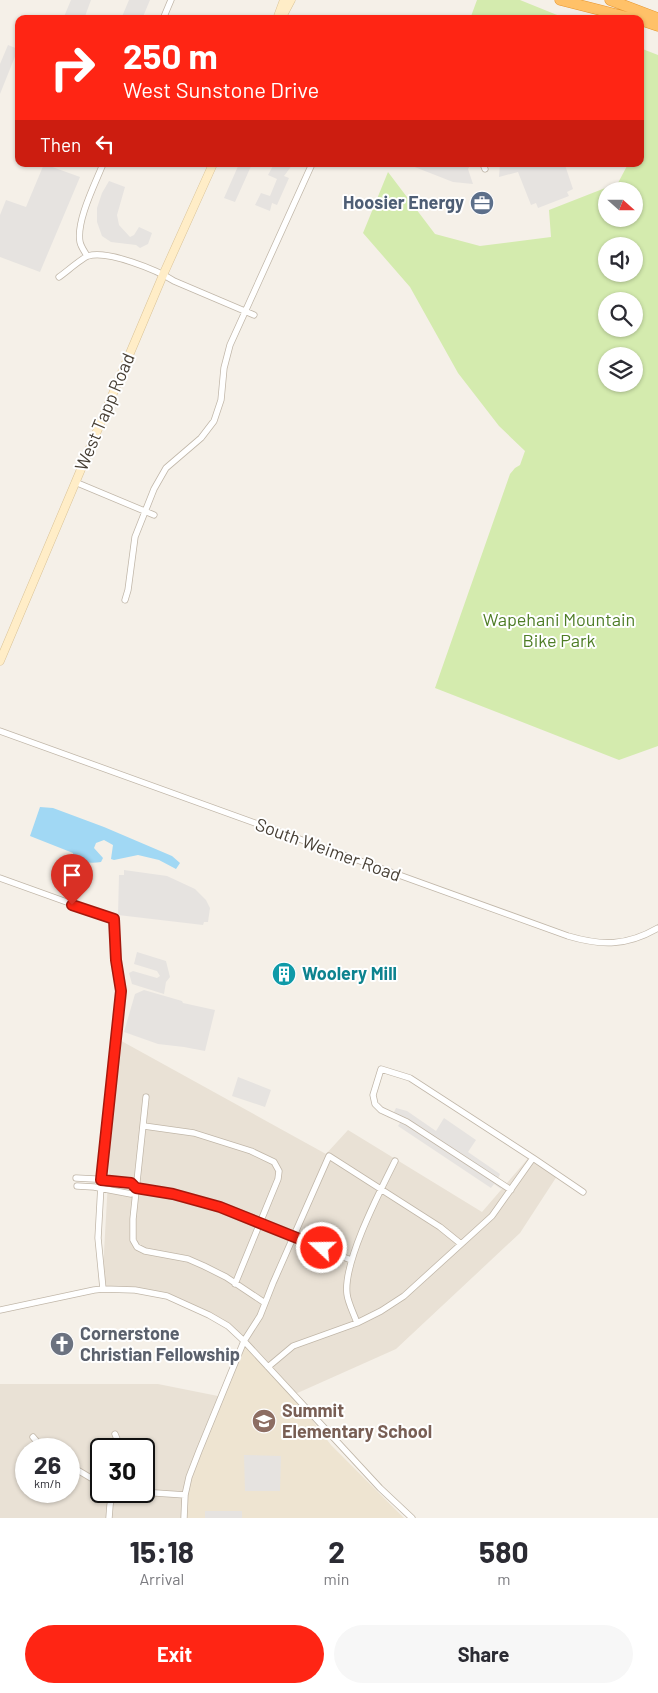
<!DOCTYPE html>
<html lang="en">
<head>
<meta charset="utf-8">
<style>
	:root { --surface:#fff; --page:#f7f7f7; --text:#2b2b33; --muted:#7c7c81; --accent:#ff2514 }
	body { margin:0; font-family:Barlow,sans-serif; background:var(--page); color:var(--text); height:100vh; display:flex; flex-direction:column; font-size:19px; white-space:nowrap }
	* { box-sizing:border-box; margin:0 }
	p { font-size:16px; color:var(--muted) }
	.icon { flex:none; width:28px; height:28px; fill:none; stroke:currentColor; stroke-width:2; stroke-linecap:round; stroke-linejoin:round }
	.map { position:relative; height:1518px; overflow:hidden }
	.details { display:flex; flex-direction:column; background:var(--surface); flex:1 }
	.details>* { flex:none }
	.banner { position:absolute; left:15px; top:15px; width:629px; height:152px; border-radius:10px; box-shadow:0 1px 4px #0004; background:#ff2514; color:#fff; overflow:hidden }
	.needle { width:32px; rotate:111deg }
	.controls { position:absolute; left:598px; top:182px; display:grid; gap:10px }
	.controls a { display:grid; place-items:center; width:45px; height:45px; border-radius:50%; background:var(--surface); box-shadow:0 1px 4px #0004; font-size:25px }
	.speed { position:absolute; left:15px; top:1438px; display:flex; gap:10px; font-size:25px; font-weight:700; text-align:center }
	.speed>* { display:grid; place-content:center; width:65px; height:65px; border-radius:50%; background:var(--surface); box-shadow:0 1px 4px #0004; line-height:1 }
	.speed small { font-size:12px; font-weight:400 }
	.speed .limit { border:2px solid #111; border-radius:8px; background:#fff; color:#111 }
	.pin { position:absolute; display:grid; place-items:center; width:42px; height:42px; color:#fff; margin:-51px -21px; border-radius:50% 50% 50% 0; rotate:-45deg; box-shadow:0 0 5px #0007 }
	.pin .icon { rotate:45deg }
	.me { position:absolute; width:55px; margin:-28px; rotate:291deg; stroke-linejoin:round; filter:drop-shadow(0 0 4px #0008) }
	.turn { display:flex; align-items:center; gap:18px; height:105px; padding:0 25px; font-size:22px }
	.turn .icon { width:65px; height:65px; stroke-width:2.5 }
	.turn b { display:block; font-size:35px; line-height:42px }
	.then { display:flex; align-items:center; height:48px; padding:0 25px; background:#0003; gap:10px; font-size:19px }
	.eta { display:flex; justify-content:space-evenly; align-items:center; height:85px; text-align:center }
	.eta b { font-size:30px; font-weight:700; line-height:35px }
	.primary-button { display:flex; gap:10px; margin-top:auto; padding:10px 25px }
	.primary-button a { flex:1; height:58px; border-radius:30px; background:var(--accent); color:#fff; font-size:20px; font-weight:700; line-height:58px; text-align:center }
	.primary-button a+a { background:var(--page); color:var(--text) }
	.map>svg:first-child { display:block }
</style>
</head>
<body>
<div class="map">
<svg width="658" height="1518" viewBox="0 0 658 1518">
	<rect width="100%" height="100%" fill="#f5f0e8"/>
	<path fill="#e9e1d5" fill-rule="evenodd" d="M 116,1038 L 326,1154 L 348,1130 L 482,1212 L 531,1155 L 559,1173 L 520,1233 L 396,1349 L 293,1395 L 245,1339 L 181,1299 L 102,1288 Z
		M 0,1384 L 158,1384 L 223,1397 L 186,1518 L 0,1518 ZM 26,1449 L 69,1449 L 69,1491 L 26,1491 ZM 101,1449 L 144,1449 L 144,1491 L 101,1491 Z"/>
	<path fill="#eee4d1" d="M 245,1339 L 293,1395 L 331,1445 L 404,1518 L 186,1518 L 186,1494 Z"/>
	<path fill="#d4ebae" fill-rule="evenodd" d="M 477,0 L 520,0 L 567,19 L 470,19 Z
		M 640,48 L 658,55 L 658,746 L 619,760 L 435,688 L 510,474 L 515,468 L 520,465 L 525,451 L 499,426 L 458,373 L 410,287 L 363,233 L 388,172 L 435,234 L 480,246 L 551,237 L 549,210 L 618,183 L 628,164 L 640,164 L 640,140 L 642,135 L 640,135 ZM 606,191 L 634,191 L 634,219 L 606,219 ZM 606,246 L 634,246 L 634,274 L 606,274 ZM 606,301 L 634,301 L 634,329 L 606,329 ZM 606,356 L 634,356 L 634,384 L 606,384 Z"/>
	<path fill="#e6e3e0" d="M 71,0 L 91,0 L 84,19 L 63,19 Z
		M 129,0 L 150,0 L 142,19 L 121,19 Z
		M 8,45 L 18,49 L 0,94 L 0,64 Z
		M 44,164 L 80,177 L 40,272 L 0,257 L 0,215 L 6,200 L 26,207 Z
		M 239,164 L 252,164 L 235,202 L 224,198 Z
		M 274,164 L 293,164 L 284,176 L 289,178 L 277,205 L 272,203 L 270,211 L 255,205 L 261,193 L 270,196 L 277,179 L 268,175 Z
		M 407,164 L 471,164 L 468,169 L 473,184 L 453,182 Z
		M 500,164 L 560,164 L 560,166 L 565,165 L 573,189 L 567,192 L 569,196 L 538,208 L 536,203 L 531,205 L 518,172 L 499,177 Z
		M 109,181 L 125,187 L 117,215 L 119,225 L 130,237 L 134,235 L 139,227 L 152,233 L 148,244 L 140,248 L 136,245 L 111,242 L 102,236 L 97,222 L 97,208 L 102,193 Z
		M 124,870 L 167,876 L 195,889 L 206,900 L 210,908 L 208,922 L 204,922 L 203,925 L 118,915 L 119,875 L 124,875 Z
		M 137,952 L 166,961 L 170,977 L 166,982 L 164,994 L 132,984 L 129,973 L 133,971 L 157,978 L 160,976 L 157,971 L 134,964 Z
		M 144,990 L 182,1001 L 183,1003 L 215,1010 L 205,1051 L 184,1047 L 158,1044 L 124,1032 L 135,994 Z
		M 238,1077 L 271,1090 L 265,1107 L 232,1096 Z
		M 396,1108 L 407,1111 L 436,1131 L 444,1118 L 476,1140 L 468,1152 L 500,1174 L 498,1179 L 505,1184 L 501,1189 L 494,1184 L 491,1188 L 398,1126 L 400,1123 L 399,1121 L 387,1117 L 389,1111 L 394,1112 Z
		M 244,1455 L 281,1456 L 280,1491 L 245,1491 Z
		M 205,1511 L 242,1511 L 242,1518 L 205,1518 Z"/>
	<path fill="#a1d8f4" d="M 40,807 L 53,808 L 104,827 L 172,856 L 180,863 L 176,869 L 159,860 L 138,855 L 114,860 L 111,859 L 113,845 L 104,840 L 96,843 L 94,848 L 103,858 L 101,862 C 90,864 83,862 73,858 L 73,853 L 30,836 Z"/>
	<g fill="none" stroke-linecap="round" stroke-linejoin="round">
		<g stroke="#c1b7a9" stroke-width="7">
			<path id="street" d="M 163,19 L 171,0
				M 483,164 L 485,169
				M 87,256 C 85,252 81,247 80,242 C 76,221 95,184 103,164
				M 59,277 C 65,273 82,258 88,256 C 108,250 157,270 174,281 L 254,315
				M 75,482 L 154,515
				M 125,600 L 128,590 L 135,537 L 154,489 L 166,468 L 201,438 L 214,421 L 221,400 L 224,368 L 230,345 L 312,164
				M 0,731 L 568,936 C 602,946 627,946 658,928
				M 0,878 L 114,919 L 116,960 L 121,991 L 101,1185 L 98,1238 L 103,1289
				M 146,1097 L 133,1219 L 133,1240 L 137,1247 L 145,1251 L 188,1259 L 204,1266 L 226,1277 L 265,1303
				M 144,1126 L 194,1133 L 251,1151 L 274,1162 L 279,1171 L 278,1179 L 235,1284
				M 533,1158 L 583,1192
				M 76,1178 L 95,1179 L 131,1183 L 136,1188 L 173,1194 L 220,1207 L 292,1237 L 351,1260
				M 77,1186 L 94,1187 L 131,1194 L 136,1188
				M 0,1310 L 94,1290 L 103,1289 L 135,1290 L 167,1296 L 209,1315 L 228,1326 L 244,1341 L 380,1488 L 412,1518
				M 357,1323 C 354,1314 348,1303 347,1294 C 343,1262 380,1191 395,1161
				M 268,1367 L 293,1346 L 357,1323 L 381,1311 L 404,1296 L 492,1216 L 533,1158 L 410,1078 L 381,1069 L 373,1095 L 375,1104 L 381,1110 L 407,1122 L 511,1190
				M 115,1434 L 121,1449
				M 33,1437 L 43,1449
				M 69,1465 L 101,1484
				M 126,1491 L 185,1495
				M 109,1518 L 110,1505 L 113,1491
				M 184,1518 L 185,1495 L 189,1477 L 199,1451 L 244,1341 L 260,1316 L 273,1283 L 329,1156 L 440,1227 L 461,1244"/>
		</g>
		<g stroke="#dac397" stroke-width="9">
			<path id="secondary" d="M 277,19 L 284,0
				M 281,19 L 291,0
				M 0,661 L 163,275 L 213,164"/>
		</g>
		<g stroke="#e59531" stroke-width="11">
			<path id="highway" d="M 560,0 L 635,19
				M 610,0 L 658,18
				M 640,20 L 658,26"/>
		</g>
		<use href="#street" stroke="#fff" stroke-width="5.5"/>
		<use href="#secondary" stroke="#ffedc7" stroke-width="8"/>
		<use href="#highway" stroke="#ffc168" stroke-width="10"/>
	</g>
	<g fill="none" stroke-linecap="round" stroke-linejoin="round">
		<g stroke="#a6180d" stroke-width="12">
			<path id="route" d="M 72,905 L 114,919 L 116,960 L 121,991 L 101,1180 L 131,1183 L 136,1188 L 173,1194 L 220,1207 L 322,1248"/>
		</g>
		<use href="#route" stroke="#ff2514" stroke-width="9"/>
	</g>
	<defs>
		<g id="office-disc" transform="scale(1.25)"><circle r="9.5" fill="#5c6f8a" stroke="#fff"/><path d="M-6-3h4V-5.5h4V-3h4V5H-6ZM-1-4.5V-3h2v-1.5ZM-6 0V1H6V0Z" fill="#fff"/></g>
		<g id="building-disc" transform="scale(1.25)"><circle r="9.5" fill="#0f9aa8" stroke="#fff"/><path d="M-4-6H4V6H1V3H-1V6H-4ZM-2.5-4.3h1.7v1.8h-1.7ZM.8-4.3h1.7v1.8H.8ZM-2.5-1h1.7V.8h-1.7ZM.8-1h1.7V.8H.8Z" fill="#fff"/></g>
		<g id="church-disc" transform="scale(1.25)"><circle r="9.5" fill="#6b7280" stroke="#fff"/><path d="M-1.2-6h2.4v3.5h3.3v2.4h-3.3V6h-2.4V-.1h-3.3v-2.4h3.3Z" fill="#fff"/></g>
		<g id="school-disc" transform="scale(1.25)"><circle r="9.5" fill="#8d6e63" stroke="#fff"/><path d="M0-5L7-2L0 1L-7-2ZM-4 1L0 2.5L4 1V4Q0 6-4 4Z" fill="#fff"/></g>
	</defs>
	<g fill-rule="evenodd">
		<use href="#office-disc" x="482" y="203"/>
		<use href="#building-disc" x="284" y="974"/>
		<use href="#church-disc" x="62" y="1344"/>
		<use href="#school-disc" x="264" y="1421"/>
	</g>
	<g text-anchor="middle" stroke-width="4" stroke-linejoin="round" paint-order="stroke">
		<g font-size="18" font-weight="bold" fill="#4e5e75" stroke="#fff" text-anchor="end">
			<text x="464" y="209">Hoosier Energy</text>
		</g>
		<g font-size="18" fill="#484036" stroke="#fff">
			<text transform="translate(105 412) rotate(-67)" y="6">West Tapp Road</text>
			<text transform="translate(328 850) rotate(20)" y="6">South Weimer Road</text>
		</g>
		<g font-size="18" fill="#4e7d26" stroke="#fff">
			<text x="559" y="626">Wapehani Mountain<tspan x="559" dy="21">Bike Park</tspan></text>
		</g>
		<g font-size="18" font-weight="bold" fill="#0d838f" stroke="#fff" text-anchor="start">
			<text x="302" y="980">Woolery Mill</text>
		</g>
		<g font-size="18" font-weight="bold" fill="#5b616d" stroke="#fff" text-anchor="start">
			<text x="80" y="1340">Cornerstone<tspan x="80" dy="21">Christian Fellowship</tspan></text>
		</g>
		<g font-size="18" font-weight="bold" fill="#785e54" stroke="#fff" text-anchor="start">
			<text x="282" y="1417">Summit<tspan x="282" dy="21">Elementary School</tspan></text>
		</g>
	</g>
</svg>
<div class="controls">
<a><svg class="needle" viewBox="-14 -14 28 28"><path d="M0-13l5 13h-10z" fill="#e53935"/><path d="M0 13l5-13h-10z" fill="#7c7c81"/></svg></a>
<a><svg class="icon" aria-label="sound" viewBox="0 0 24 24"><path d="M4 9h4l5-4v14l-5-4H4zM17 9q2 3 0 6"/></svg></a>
<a><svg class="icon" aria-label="search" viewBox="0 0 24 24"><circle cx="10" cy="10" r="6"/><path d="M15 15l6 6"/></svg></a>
<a><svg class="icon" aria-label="layers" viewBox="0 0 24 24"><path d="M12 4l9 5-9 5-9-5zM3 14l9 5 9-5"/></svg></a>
</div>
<div class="speed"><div>26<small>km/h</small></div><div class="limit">30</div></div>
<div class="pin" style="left:72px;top:905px;background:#d93025"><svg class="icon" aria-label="arrive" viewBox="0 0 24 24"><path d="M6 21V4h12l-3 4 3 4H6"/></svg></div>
<svg class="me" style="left:322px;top:1248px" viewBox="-20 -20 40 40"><circle r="17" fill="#ff2514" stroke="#fff" stroke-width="3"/><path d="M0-11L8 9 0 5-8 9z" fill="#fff"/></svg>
<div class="banner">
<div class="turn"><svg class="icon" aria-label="right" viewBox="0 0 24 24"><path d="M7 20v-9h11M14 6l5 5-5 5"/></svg><div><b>250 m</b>West Sunstone Drive</div></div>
<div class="then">Then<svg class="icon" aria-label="left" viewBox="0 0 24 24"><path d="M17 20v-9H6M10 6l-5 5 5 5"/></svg></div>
</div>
</div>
<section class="details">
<div class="eta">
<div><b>15:18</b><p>Arrival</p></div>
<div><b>2</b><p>min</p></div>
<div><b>580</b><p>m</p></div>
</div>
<div class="primary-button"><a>Exit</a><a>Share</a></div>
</section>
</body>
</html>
